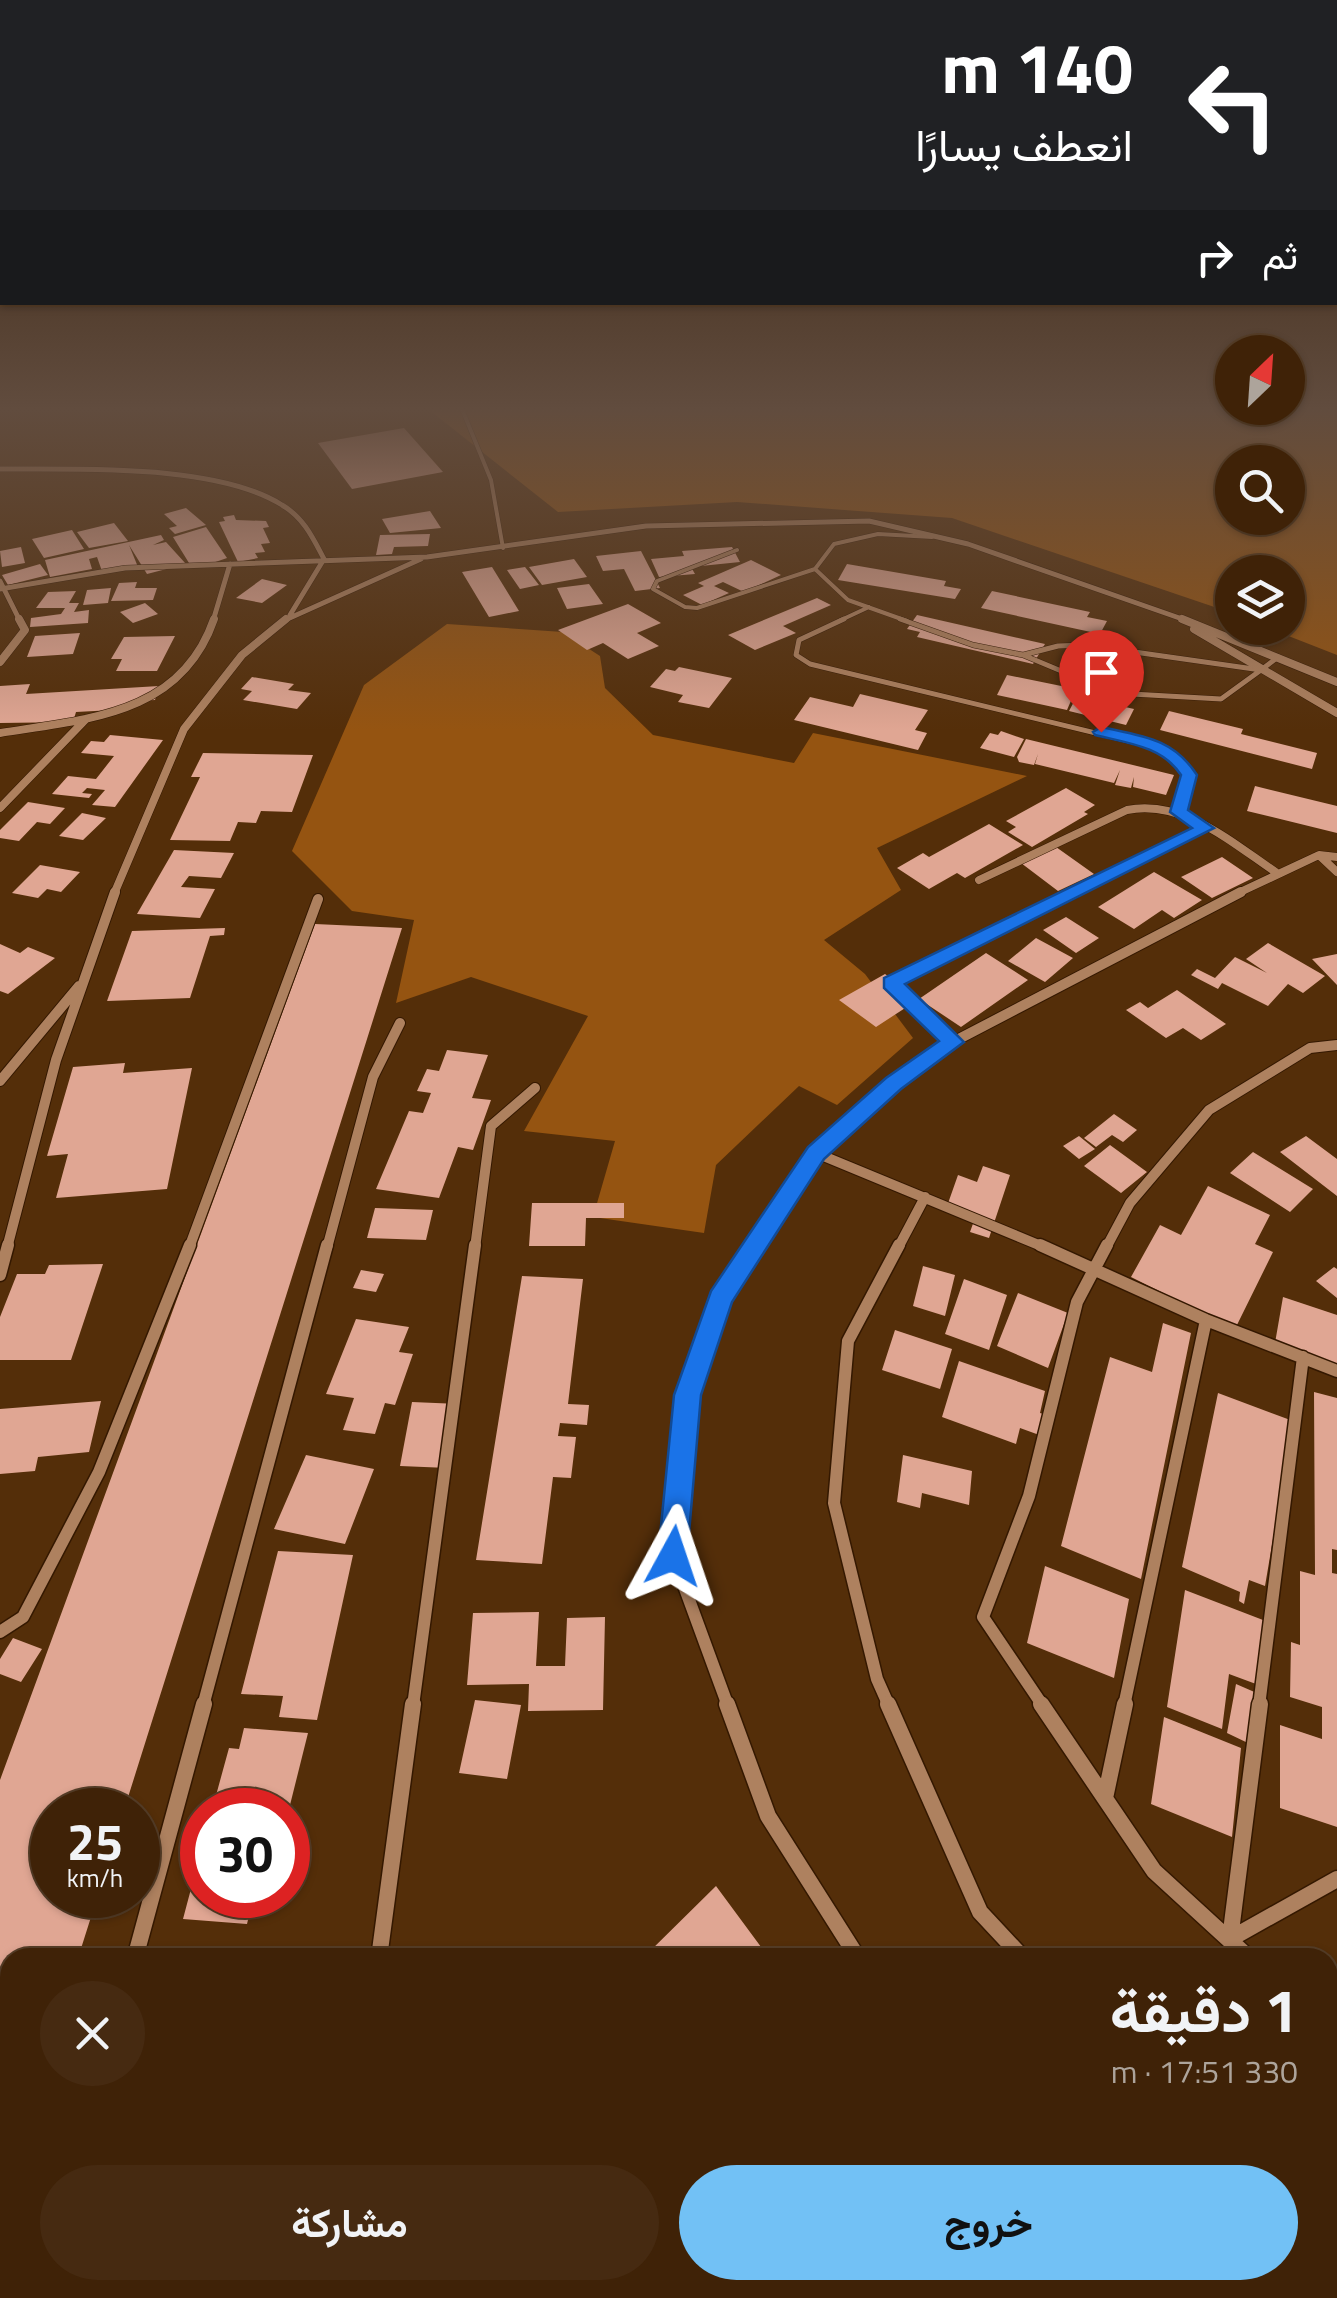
<!DOCTYPE html>
<html lang="ar">
<head>
<meta charset="utf-8">
<style>
	:root { --surface:#3f2207; --page:#462a11; --text:#f1f3f6; --muted:#ada49b; --line:#583f28; --accent:#72c1f5 }
	body { margin:0; font-family:"Titillium Web",Vazirmatn,sans-serif; background:var(--page); color:var(--text); direction:rtl; height:100vh; display:flex; flex-direction:column; font-size:38px; white-space:nowrap }
	* { box-sizing:border-box; margin:0 }
	p { font-size:32px; color:var(--muted) }
	.icon { flex:none; width:55px; height:55px; fill:none; stroke:currentColor; stroke-width:2; stroke-linecap:round; stroke-linejoin:round }
	.map { position:relative; flex:1; overflow:hidden; direction:ltr }
	.drawer { position:absolute; left:0px; top:1948px; width:1338px; height:352px; display:flex; flex-direction:column; background:var(--surface); border-radius:30px 30px 0 0; box-shadow:0 2px 8px #0004,0 0 0 2px var(--line); direction:rtl }
	.drawer>* { flex:none }
	.top-card { position:absolute; left:0px; top:0px; width:1338px; height:305px; box-shadow:0 2px 8px #0004,0 0 0 2px var(--line); direction:rtl; background:#202124; color:#fff; overflow:hidden }
	.needle { width:65px; rotate:25deg }
	.tools { position:absolute; left:1215px; top:335px; display:grid; gap:20px }
	.tools a { display:grid; place-items:center; width:90px; height:90px; border-radius:50%; background:var(--surface); box-shadow:0 2px 8px #0004,0 0 0 2px var(--line); font-size:50px }
	.speed { position:absolute; left:30px; top:1788px; display:flex; gap:20px; font-size:50px; font-weight:700; text-align:center }
	.speed>* { display:grid; place-content:center; width:130px; height:130px; border-radius:50%; background:var(--surface); box-shadow:0 2px 8px #0004,0 0 0 2px var(--line); line-height:1 }
	.speed small { font-size:25px; font-weight:400 }
	.speed .limit { border:15px solid #d22; background:#fff; color:#111 }
	.pin { position:absolute; display:grid; place-items:center; width:85px; height:85px; color:#fff; margin:-102px -42px; border-radius:50% 50% 50% 0; rotate:-45deg; box-shadow:0 0 10px #0007 }
	.pin .icon { rotate:45deg }
	.me { position:absolute; width:110px; margin:-55px; rotate:5deg; stroke-linejoin:round; filter:drop-shadow(0 0 8px #0008) }
	.turn { display:flex; align-items:center; gap:35px; height:210px; padding:0 40px; font-size:45px }
	.turn .icon { width:130px; height:130px; stroke-width:2.5 }
	.turn b { display:block; font-size:70px; line-height:85px }
	.then { display:flex; align-items:center; height:95px; padding:0 40px; background:#0003; gap:20px; font-size:38px }
	.round { display:grid; place-items:center; flex:none; width:105px; height:105px; border-radius:52px; background:var(--page) }
	.summary { display:flex; align-items:center; justify-content:space-between; height:170px; padding:0 40px }
	h1 { font-size:60px; font-weight:700; line-height:75px }
	.cta { display:flex; gap:20px; margin-top:auto; padding:20px 40px }
	.cta a { flex:1; height:115px; border-radius:60px; background:var(--accent); color:#111; font-size:40px; font-weight:700; line-height:115px; text-align:center }
	.cta a+a { background:var(--page); color:var(--text) }
	.map>svg:first-child { display:block }
</style>
</head>
<body>
<div class="map">
<svg width="1337" height="2298" viewBox="0 0 1337 2298">
	<rect width="100%" height="100%" fill="#542e09"/>
	<path fill="#955411" fill-rule="evenodd" d="M 428,409 L 1337,409 L 1337,655 L 1268,628 L 1288,628 L 1288,572 L 1232,572 L 1232,613 L 952,518 L 737,502 L 558,512 ZM 1232,462 L 1288,462 L 1288,518 L 1232,518 Z
		M 447,624 L 563,632 L 600,656 L 605,688 L 653,735 L 794,763 L 813,733 L 1027,776 L 877,848 L 901,890 L 824,940 L 865,974 L 913,1038 L 837,1105 L 799,1086 L 716,1165 L 704,1233 L 593,1217 L 615,1141 L 524,1131 L 588,1016 L 471,977 L 396,1003 L 414,920 L 352,911 L 292,851 L 364,685 Z"/>
	<path fill="#e0a693" d="M 404,428 L 443,472 L 352,489 L 318,443 Z
		M 186,508 L 206,525 L 175,534 L 169,528 L 177,526 L 164,514 Z
		M 430,511 L 441,528 L 390,533 L 382,519 Z
		M 234,515 L 236,520 L 266,521 L 269,527 L 263,528 L 270,543 L 261,544 L 265,552 L 255,553 L 258,558 L 238,562 L 219,522 L 225,521 L 223,517 Z
		M 114,523 L 128,541 L 89,548 L 77,532 Z
		M 206,527 L 227,558 L 198,568 L 189,563 L 173,537 Z
		M 72,530 L 84,549 L 44,558 L 32,539 Z
		M 430,534 L 428,546 L 394,547 L 392,554 L 376,555 L 380,535 Z
		M 161,535 L 164,540 L 153,545 L 166,542 L 186,564 L 147,574 L 129,545 L 138,567 L 103,574 L 97,557 L 89,559 L 92,569 L 50,577 L 45,560 Z
		M 21,547 L 25,563 L 2,567 L 0,551 Z
		M 732,547 L 740,562 L 691,567 L 695,574 L 659,577 L 651,559 L 684,556 L 682,551 Z
		M 641,551 L 660,588 L 635,591 L 624,569 L 603,571 L 596,556 Z
		M 574,559 L 587,577 L 542,585 L 529,567 Z
		M 751,560 L 781,575 L 744,592 L 723,582 L 714,586 L 729,593 L 702,605 L 683,595 L 704,586 L 698,583 Z
		M 40,564 L 48,575 L 8,585 L 2,575 Z
		M 847,564 L 946,581 L 944,586 L 961,589 L 955,599 L 838,580 Z
		M 492,567 L 519,611 L 489,617 L 462,572 Z
		M 525,567 L 539,585 L 520,589 L 507,570 Z
		M 262,579 L 287,585 L 262,603 L 236,598 Z
		M 137,582 L 135,588 L 157,588 L 153,600 L 111,601 L 119,583 Z
		M 589,584 L 603,604 L 567,609 L 557,588 Z
		M 111,588 L 108,603 L 83,605 L 87,590 Z
		M 76,591 L 69,603 L 79,603 L 74,612 L 89,610 L 88,623 L 30,627 L 31,618 L 61,614 L 65,608 L 36,608 L 48,592 Z
		M 992,591 L 1090,612 L 1087,617 L 1107,621 L 1100,634 L 981,608 Z
		M 817,598 L 831,605 L 783,626 L 796,633 L 755,650 L 728,635 Z
		M 145,603 L 158,614 L 133,623 L 120,612 Z
		M 628,604 L 661,623 L 637,633 L 659,646 L 628,659 L 603,643 L 587,650 L 558,630 Z
		M 917,615 L 1045,644 L 1033,664 L 917,637 L 920,632 L 907,629 Z
		M 80,633 L 73,654 L 27,657 L 35,636 Z
		M 175,636 L 157,671 L 116,671 L 122,659 L 111,659 L 124,637 Z
		M 679,667 L 732,678 L 709,708 L 678,702 L 683,695 L 650,687 L 666,669 L 675,671 Z
		M 1007,675 L 1076,689 L 1067,710 L 997,695 Z
		M 252,677 L 294,684 L 288,690 L 311,693 L 297,709 L 243,700 L 252,691 L 241,689 Z
		M 30,684 L 26,694 L 159,686 L 155,700 L 135,701 L 132,709 L 76,712 L 73,722 L 0,723 L 0,686 Z
		M 860,694 L 928,710 L 915,730 L 927,733 L 918,750 L 794,720 L 810,697 L 853,707 Z
		M 1077,696 L 1134,709 L 1126,725 L 1069,711 Z
		M 1169,711 L 1243,729 L 1241,734 L 1317,753 L 1312,769 L 1160,730 Z
		M 1001,731 L 1024,739 L 1014,757 L 980,748 L 990,733 L 998,735 Z
		M 110,735 L 163,740 L 115,807 L 92,805 L 105,790 L 87,788 L 82,793 L 92,794 L 89,798 L 52,794 L 68,776 L 96,779 L 114,756 L 81,753 L 91,741 L 104,742 Z
		M 1026,739 L 1174,775 L 1166,795 L 1133,787 L 1134,777 L 1131,788 L 1115,785 L 1120,770 L 1114,783 L 1035,764 L 1038,754 L 1034,765 L 1019,762 L 1017,757 Z
		M 203,753 L 313,755 L 292,812 L 261,811 L 256,823 L 238,822 L 230,841 L 170,840 L 200,777 L 191,777 Z
		M 1255,786 L 1337,806 L 1337,833 L 1247,811 Z
		M 1066,788 L 1095,805 L 1084,812 L 1088,814 L 1032,847 L 1008,832 L 1016,827 L 1006,821 Z
		M 28,802 L 65,808 L 50,824 L 37,822 L 19,841 L 0,838 L 0,830 Z
		M 82,813 L 106,818 L 83,840 L 59,836 Z
		M 989,824 L 1023,845 L 965,878 L 957,873 L 929,889 L 897,868 L 923,853 L 929,857 Z
		M 1056,847 L 1094,874 L 1058,891 L 1021,863 Z
		M 174,850 L 234,853 L 221,878 L 189,876 L 181,887 L 215,889 L 200,918 L 137,914 Z
		M 1222,857 L 1253,878 L 1212,898 L 1181,877 Z
		M 40,865 L 80,872 L 61,892 L 47,889 L 38,898 L 12,893 Z
		M 1154,872 L 1202,900 L 1174,918 L 1162,910 L 1134,929 L 1098,907 Z
		M 1066,917 L 1099,938 L 1076,953 L 1043,930 Z
		M 315,924 L 402,928 L 124,1810 L 52,1810 L 52,1895 L 98,1895 L 78,1958 L 10,1958 L 10,1974 L 0,1974 L 0,1780 Z
		M 225,928 L 224,935 L 210,936 L 190,998 L 107,1001 L 132,931 Z
		M 1036,938 L 1073,958 L 1045,982 L 1008,961 Z
		M 1268,943 L 1325,976 L 1303,993 L 1288,984 L 1268,1006 L 1222,983 L 1218,989 L 1191,975 L 1197,969 L 1215,978 L 1235,957 L 1267,973 L 1246,959 Z
		M 0,944 L 20,953 L 28,947 L 55,958 L 8,994 L 0,991 Z
		M 986,953 L 1028,980 L 961,1027 L 919,999 Z
		M 1337,954 L 1337,985 L 1312,959 Z
		M 885,974 L 919,999 L 876,1027 L 839,1000 Z
		M 1177,990 L 1226,1024 L 1201,1040 L 1183,1028 L 1166,1038 L 1126,1010 L 1140,1002 L 1148,1008 Z
		M 447,1050 L 488,1055 L 472,1098 L 491,1100 L 473,1150 L 458,1147 L 439,1198 L 376,1189 L 409,1111 L 423,1113 L 431,1093 L 417,1091 L 427,1069 L 439,1071 Z
		M 125,1063 L 123,1073 L 192,1068 L 167,1189 L 56,1198 L 68,1154 L 47,1156 L 73,1067 Z
		M 1114,1114 L 1137,1130 L 1123,1142 L 1112,1135 L 1096,1147 L 1084,1138 Z
		M 1079,1136 L 1095,1149 L 1079,1159 L 1063,1146 Z
		M 1306,1136 L 1337,1159 L 1337,1196 L 1280,1152 Z
		M 1110,1145 L 1147,1172 L 1121,1193 L 1084,1166 Z
		M 1253,1152 L 1313,1189 L 1290,1212 L 1230,1173 Z
		M 983,1166 L 1010,1175 L 989,1238 L 970,1232 L 975,1218 L 946,1209 L 958,1175 L 977,1182 Z
		M 1208,1186 L 1270,1215 L 1255,1244 L 1273,1252 L 1235,1329 L 1131,1277 L 1160,1225 L 1181,1235 Z
		M 532,1203 L 624,1203 L 624,1218 L 586,1218 L 585,1246 L 529,1246 Z
		M 375,1208 L 433,1210 L 426,1240 L 367,1238 Z
		M 103,1264 L 71,1360 L 0,1360 L 0,1317 L 17,1274 L 45,1274 L 49,1265 Z
		M 923,1266 L 955,1275 L 945,1316 L 913,1306 Z
		M 1334,1267 L 1337,1269 L 1337,1298 L 1316,1281 Z
		M 361,1270 L 384,1274 L 376,1292 L 353,1288 Z
		M 522,1276 L 583,1279 L 568,1404 L 589,1405 L 587,1425 L 560,1423 L 558,1436 L 576,1437 L 571,1478 L 553,1477 L 542,1564 L 476,1560 Z
		M 964,1279 L 1007,1295 L 989,1350 L 945,1334 Z
		M 1018,1293 L 1068,1313 L 1048,1368 L 997,1346 Z
		M 1283,1297 L 1337,1315 L 1337,1365 L 1275,1343 Z
		M 356,1319 L 409,1327 L 399,1352 L 413,1354 L 395,1405 L 385,1403 L 375,1434 L 343,1430 L 354,1398 L 326,1394 Z
		M 1163,1323 L 1191,1333 L 1141,1579 L 1061,1546 L 1110,1357 L 1152,1372 Z
		M 895,1330 L 952,1349 L 940,1389 L 882,1370 Z
		M 959,1361 L 1045,1391 L 1040,1413 L 1047,1415 L 1042,1436 L 1020,1428 L 1016,1444 L 942,1417 Z
		M 1314,1392 L 1337,1398 L 1337,1550 L 1332,1549 L 1332,1573 L 1337,1574 L 1337,1827 L 1280,1808 L 1280,1725 L 1322,1739 L 1322,1707 L 1290,1697 L 1291,1642 L 1300,1645 L 1300,1571 L 1315,1575 Z
		M 1218,1393 L 1293,1421 L 1265,1586 L 1249,1580 L 1244,1604 L 1239,1601 L 1240,1592 L 1182,1567 Z
		M 101,1401 L 89,1452 L 38,1457 L 35,1471 L 0,1474 L 0,1409 Z
		M 412,1402 L 459,1404 L 448,1468 L 400,1466 Z
		M 306,1455 L 374,1469 L 345,1544 L 274,1529 Z
		M 903,1455 L 972,1471 L 969,1505 L 922,1493 L 920,1508 L 897,1502 Z
		M 278,1551 L 353,1555 L 317,1720 L 279,1717 L 283,1696 L 241,1694 Z
		M 1045,1566 L 1129,1599 L 1114,1678 L 1027,1643 Z
		M 1185,1590 L 1263,1620 L 1256,1684 L 1229,1674 L 1222,1729 L 1167,1707 Z
		M 539,1612 L 536,1666 L 565,1666 L 567,1618 L 605,1617 L 603,1710 L 528,1711 L 529,1684 L 467,1685 L 473,1613 Z
		M 13,1638 L 42,1649 L 21,1682 L 0,1674 L 0,1659 Z
		M 1236,1684 L 1259,1694 L 1250,1744 L 1227,1733 Z
		M 475,1700 L 521,1705 L 507,1779 L 459,1773 Z
		M 1164,1717 L 1241,1748 L 1232,1837 L 1151,1804 Z
		M 244,1728 L 308,1733 L 289,1809 L 212,1810 L 229,1748 L 239,1749 Z
		M 201,1851 L 202,1895 L 254,1895 L 247,1924 L 183,1919 Z
		M 716,1886 L 764,1951 L 757,1958 L 643,1958 Z
		M 1337,2154 L 1337,2298 L 1326,2298 L 1318,2290 L 1328,2290 L 1328,2159 L 1332,2163 Z
		M 81,2290 L 200,2290 L 197,2298 L 78,2298 Z
		M 642,2290 L 757,2290 L 763,2298 L 648,2298 Z
		M 874,2290 L 981,2290 L 987,2298 L 868,2298 Z"/>
	<g fill="none" stroke-linecap="round" stroke-linejoin="round">
		<g stroke="#341800" stroke-width="5">
			<path id="service-far1" d="M 462,409 L 491,480 L 503,548
				M 737,550 L 657,581 L 653,589 L 685,607 L 697,608 L 815,569
				M 839,621 L 869,607
				M 907,621 L 848,600 L 815,569 L 834,544 L 878,534 L 932,537"/>
		</g>
		<g stroke="#341800" stroke-width="6">
			<path id="service" d="M 844,619 L 799,640 L 796,655 L 810,664 L 1166,750 L 1178,757 L 1189,775 L 1179,812
				M 900,619 L 973,645 L 1023,655
				M 1085,645 L 1261,670 L 1221,699 L 1114,693 L 1023,655 L 1058,646 Z
				M 1261,670 L 1278,657"/>
		</g>
		<g stroke="#341800" stroke-width="6">
			<path id="minor-far4" d="M 0,469 C 78,470 215,463 282,505 C 304,518 313,538 324,559 L 290,615
				M 0,581 L 20,621
				M 0,589 L 125,568 L 427,557 L 646,526 L 869,521 L 968,544 L 1188,621
				M 213,621 L 230,564
				M 283,621 L 421,559"/>
		</g>
		<g stroke="#341800" stroke-width="9">
			<path id="minor-far3" d="M 1182,619 L 1337,682
				M 1194,629 L 1337,713
				M 0,662 L 25,630 L 19,619
				M 0,733 C 88,719 181,715 214,619
				M 0,808 L 86,719
				M 1320,856 L 1337,872
				M 979,880 L 1127,810 C 1184,799 1232,843 1277,873
				M 114,894 L 184,729 L 242,655 L 286,619
				M 1071,894 L 1205,828
				M 1236,894 L 1319,855 L 1337,857"/>
		</g>
		<g stroke="#341800" stroke-width="12">
			<path id="minor-far2" d="M 953,1042 L 891,983 L 1076,892
				M 0,1081 L 79,986
				M 816,1153 L 1046,1248
				M 7,1248 L 56,1060 L 115,892
				M 189,1248 L 318,899
				M 327,1248 L 373,1077 L 400,1023
				M 475,1248 L 491,1126 L 535,1088
				M 753,1248 L 816,1153 L 894,1083 L 953,1042 L 1241,892
				M 898,1248 L 925,1197
				M 1106,1248 L 1130,1203 L 1209,1110 L 1310,1048 L 1337,1045"/>
		</g>
		<g stroke="#341800" stroke-width="15">
			<path id="minor-far1" d="M 1040,1245 L 1206,1320 L 1337,1371
				M 0,1275 L 8,1245
				M 0,1632 L 23,1617 L 99,1472 L 190,1245
				M 203,1706 L 327,1245
				M 413,1706 L 475,1245
				M 728,1706 L 673,1556 L 687,1395 L 720,1298 L 755,1245
				M 889,1706 L 877,1679 L 834,1503 L 848,1341 L 899,1245
				M 1043,1706 L 983,1617 L 1029,1496 L 1077,1302 L 1107,1245
				M 1124,1706 L 1206,1320
				M 1259,1706 L 1303,1357"/>
		</g>
		<g stroke="#341800" stroke-width="19">
			<path id="minor" d="M 727,1704 L 768,1816 L 858,1958
				M 888,1704 L 980,1912 L 1023,1958
				M 1041,1704 L 1154,1871 L 1249,1958
				M 1105,1798 L 1125,1704
				M 1230,1939 L 1260,1704
				M 1230,1939 L 1337,1879
				M 135,1958 L 204,1704
				M 379,1958 L 413,1704
				M 1328,2029 L 1337,2037
				M 0,2200 L 10,2217
				M 1328,2265 L 1337,2273
				M 53,2290 L 57,2298
				M 613,2290 L 615,2298
				M 819,2290 L 823,2298
				M 1072,2290 L 1077,2298
				M 334,2298 L 335,2290"/>
		</g>
		<use href="#service-far1" stroke="#ae815f" stroke-width="4"/>
		<use href="#service" stroke="#ae815f" stroke-width="5"/>
		<use href="#minor-far4" stroke="#ae815f" stroke-width="5"/>
		<use href="#minor-far3" stroke="#ae815f" stroke-width="8"/>
		<use href="#minor-far2" stroke="#ae815f" stroke-width="10"/>
		<use href="#minor-far1" stroke="#ae815f" stroke-width="12"/>
		<use href="#minor" stroke="#ae815f" stroke-width="16"/>
	</g>
	<linearGradient id="sky" x2="0" y2="1"><stop stop-color="#2e1905"/><stop offset="0.56" stop-color="#614c3e"/><stop offset="1" stop-color="#614c3e" stop-opacity="0"/></linearGradient>
	<rect width="1337" height="731" fill="url(#sky)"/>
	<path fill="#1a73e8" stroke="#114b97" stroke-width="2.5" d="M 1101,727 C 1142,736 1173,738 1197,775 L 1188,810 L 1214,828 L 905,984 L 964,1042 L 901,1089 L 824,1159 L 732,1302 L 701,1395 L 687,1556 L 683,1566 L 673,1571 L 662,1566 L 658,1556 L 674,1395 L 711,1291 L 808,1147 L 886,1078 L 939,1041 L 884,988 L 884,978 L 1192,828 L 1170,812 L 1181,775 C 1162,746 1127,743 1095,735 L 1093,732 Z"/>
</svg>
<div class="tools">
<a><svg class="needle" viewBox="-14 -14 28 28"><path d="M0-13l5 13h-10z" fill="#e53935"/><path d="M0 13l5-13h-10z" fill="#ada49b"/></svg></a>
<a><svg class="icon" aria-label="search" viewBox="0 0 24 24"><circle cx="10" cy="10" r="6"/><path d="M15 15l6 6"/></svg></a>
<a><svg class="icon" aria-label="layers" viewBox="0 0 24 24"><path d="M12 4l9 5-9 5-9-5zM3 14l9 5 9-5"/></svg></a>
</div>
<div class="speed"><div>25<small>km/h</small></div><div class="limit">30</div></div>
<div class="pin" style="left:1101px;top:732px;background:#d93025"><svg class="icon" aria-label="arrive" viewBox="0 0 24 24"><path d="M6 21V4h12l-3 4 3 4H6"/></svg></div>
<svg class="me" style="left:673px;top:1556px" viewBox="-20 -20 40 40"><path d="M0-17L14 15 0 8-14 15z" fill="#1a73e8" stroke="#fff" stroke-width="4"/></svg>
<div class="top-card">
<div class="turn"><svg class="icon" aria-label="left" viewBox="0 0 24 24"><path d="M17 20v-9H6M10 6l-5 5 5 5"/></svg><div><b>140 m</b>انعطف يسارًا</div></div>
<div class="then">ثم<svg class="icon" aria-label="right" viewBox="0 0 24 24"><path d="M7 20v-9h11M14 6l5 5-5 5"/></svg></div>
</div>
<section class="drawer">
<div class="summary"><div><h1>1 دقيقة</h1><p>330 m · 17:51</p></div><a class="round"><svg class="icon" aria-label="close" viewBox="0 0 24 24"><path d="M6 6l12 12M18 6L6 18"/></svg></a></div>
<div class="cta"><a>خروج</a><a>مشاركة</a></div>
</section>
</div>
</body>
</html>
